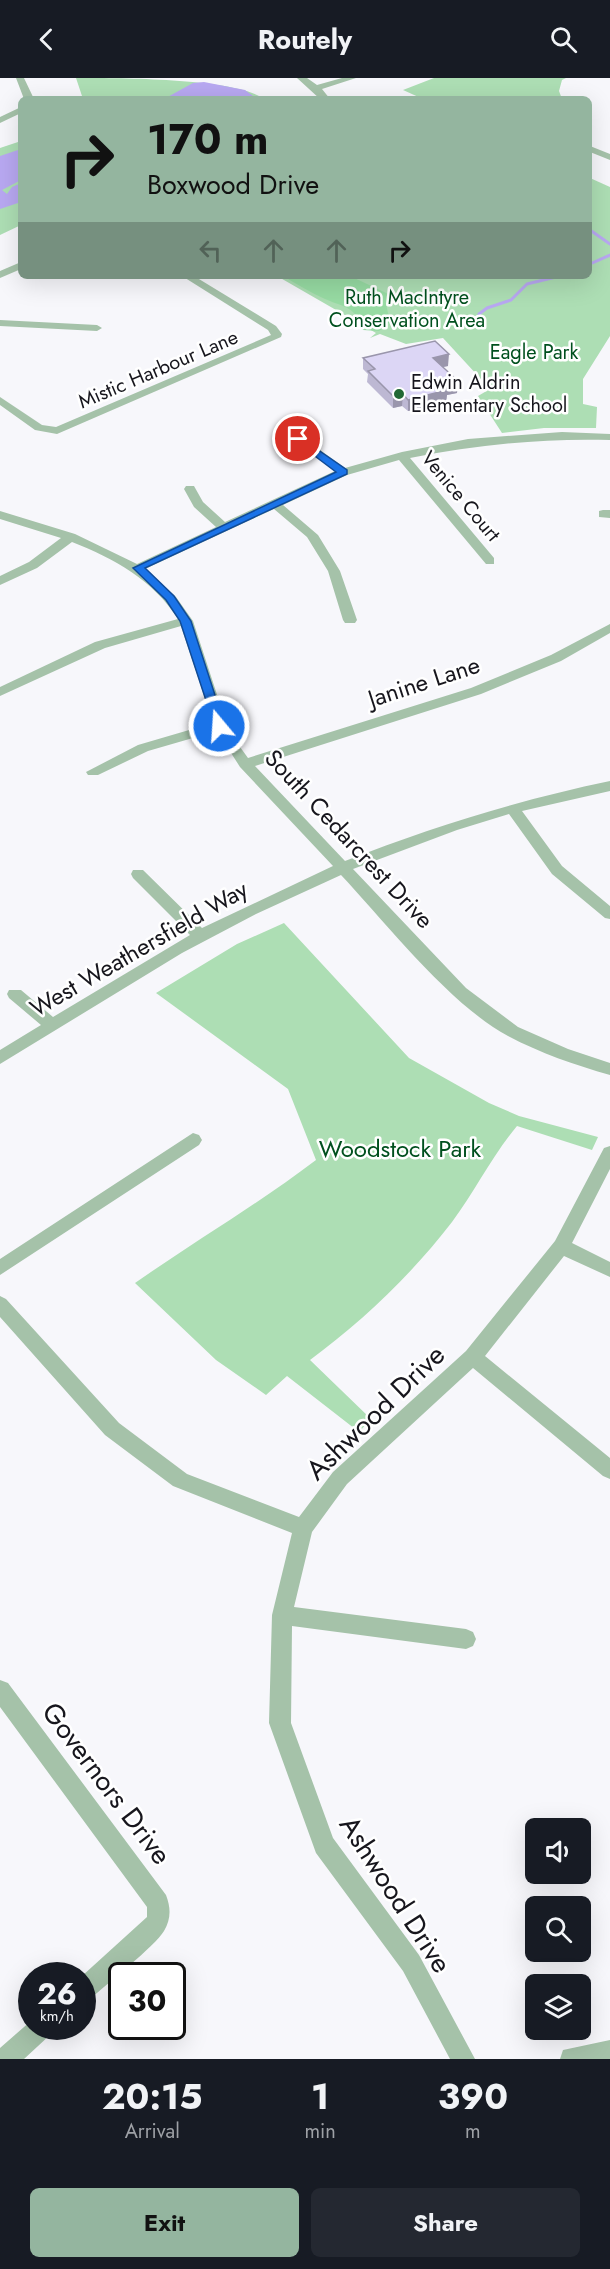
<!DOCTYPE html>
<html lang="en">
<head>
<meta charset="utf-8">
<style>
	:root { --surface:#171b24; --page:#242831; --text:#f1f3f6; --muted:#9ea1a6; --accent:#94b59f }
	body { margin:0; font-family:Jost,sans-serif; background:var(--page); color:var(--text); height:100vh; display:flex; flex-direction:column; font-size:22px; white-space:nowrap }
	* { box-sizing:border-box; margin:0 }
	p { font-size:20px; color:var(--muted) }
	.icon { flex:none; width:33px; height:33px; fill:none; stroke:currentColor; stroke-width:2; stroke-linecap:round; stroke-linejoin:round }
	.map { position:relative; height:1981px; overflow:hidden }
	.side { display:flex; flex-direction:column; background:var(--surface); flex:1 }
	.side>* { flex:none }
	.hud { position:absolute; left:18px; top:18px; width:574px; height:183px; border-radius:9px; box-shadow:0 6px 24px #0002; background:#94b59f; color:#111; overflow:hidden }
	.fabs { position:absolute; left:525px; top:1740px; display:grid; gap:12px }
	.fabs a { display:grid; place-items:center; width:66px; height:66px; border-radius:9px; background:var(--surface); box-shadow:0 6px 24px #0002; font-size:30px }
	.speed { position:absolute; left:18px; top:1884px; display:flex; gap:12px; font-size:30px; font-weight:700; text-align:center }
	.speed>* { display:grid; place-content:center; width:78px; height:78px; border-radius:50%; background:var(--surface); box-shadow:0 6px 24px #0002; line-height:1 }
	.speed small { font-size:15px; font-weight:400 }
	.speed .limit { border:3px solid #111; border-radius:9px; background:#fff; color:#111 }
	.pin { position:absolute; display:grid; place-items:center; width:51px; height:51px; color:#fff; margin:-26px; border:3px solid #fff; border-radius:50%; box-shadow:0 2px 6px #0007 }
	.me { position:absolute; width:66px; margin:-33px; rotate:342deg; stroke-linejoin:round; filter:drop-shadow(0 0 4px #0008) }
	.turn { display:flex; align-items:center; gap:21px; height:126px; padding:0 30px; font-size:27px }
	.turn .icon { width:78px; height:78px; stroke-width:2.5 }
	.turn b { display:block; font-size:42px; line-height:51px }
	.lanes { display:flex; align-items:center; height:57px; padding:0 30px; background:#0003; justify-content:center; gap:30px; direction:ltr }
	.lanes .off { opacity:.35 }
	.eta { display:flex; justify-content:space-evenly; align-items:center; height:102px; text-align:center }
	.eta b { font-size:36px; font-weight:700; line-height:42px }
	.button { display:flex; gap:12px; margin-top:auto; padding:12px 30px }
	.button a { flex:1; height:69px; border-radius:9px; background:var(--accent); color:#111; font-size:24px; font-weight:700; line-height:69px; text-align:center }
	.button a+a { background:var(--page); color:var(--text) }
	header { display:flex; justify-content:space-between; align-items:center; height:78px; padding:0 30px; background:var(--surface); font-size:27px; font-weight:700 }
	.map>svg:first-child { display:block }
</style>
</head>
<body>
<header><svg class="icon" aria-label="back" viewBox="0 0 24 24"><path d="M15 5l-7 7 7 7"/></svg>Routely<svg class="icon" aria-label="search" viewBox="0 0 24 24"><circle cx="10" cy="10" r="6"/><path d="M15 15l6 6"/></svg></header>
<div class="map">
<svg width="610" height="1981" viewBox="0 0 610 1981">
	<rect width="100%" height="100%" fill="#f7f7fb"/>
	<path fill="#addeb4" d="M 76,0 C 118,0 236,0 264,21 L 83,21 Z
		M 434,0 L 566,0 L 562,2 L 559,13 L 562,21 L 423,21 L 403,12 Z
		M 21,63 L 21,147 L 0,157 L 0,70 Z
		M 590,100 L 610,109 L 610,258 L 583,301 L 583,326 L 597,329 L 596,350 L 544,350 L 502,355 L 478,318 L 490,311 L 443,260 L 406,266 L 380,256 L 370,260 L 376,255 L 277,198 L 590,198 Z
		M 284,845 L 409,980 L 489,1025 L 519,1038 L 598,1059 L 592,1072 L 517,1048 C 492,1078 475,1113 452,1144 C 412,1196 363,1243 310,1282 L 371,1341 L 359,1354 L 287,1298 L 266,1317 L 216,1282 L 135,1205 C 195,1163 258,1126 316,1082 L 288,1011 L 156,915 L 237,866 Z"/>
	<path fill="#97dba3" d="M 283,198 L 350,198 L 399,221 L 386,226 L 390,244 L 379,253 L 363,252 C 355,228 346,230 325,221 C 311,215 297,206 283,198 Z"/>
	<path fill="#b8a8f1" d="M 204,4 L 245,12 L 257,21 L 164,21 L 193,5 Z
		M 21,71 L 21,102 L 2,112 L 7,116 L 12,109 L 21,105 L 21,124 L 0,131 L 0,78 Z"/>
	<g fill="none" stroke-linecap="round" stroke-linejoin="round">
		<path stroke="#b8a8f1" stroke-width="3" d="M 590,152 L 610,166
			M 590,186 L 610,177
			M 479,236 L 487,230 L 511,222 L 527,206 L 560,198"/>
		<path fill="#a5c2a9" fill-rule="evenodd" d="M 16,0 L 24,0 L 34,21 L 24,21 Z
			M 297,0 L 307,0 L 317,7 L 342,0 L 356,0 L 322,11 L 330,21 L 320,21 Z
			M 21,29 L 21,35 L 0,45 L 0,39 Z
			M 590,68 L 610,76 L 610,82 L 590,74 Z
			M 21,184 L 21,191 L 0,200 L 0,193 Z
			M 182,198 L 194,198 L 276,248 L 282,256 L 281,259 L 57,356 L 35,352 L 0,327 L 0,319 L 42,347 L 56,349 L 271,257 L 268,252 Z
			M 0,242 L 97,247 L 102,250 L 97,253 L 0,248 Z
			M 562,354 L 610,356 L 610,362 C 542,360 477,367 410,380 L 494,480 L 494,486 L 486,486 L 399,382 L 347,397 L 283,427 L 318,457 L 340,493 L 357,542 L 355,545 L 345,545 L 343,542 L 328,493 L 307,459 L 274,431 L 145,491 L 176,519 L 193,543 L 223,635 L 235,662 L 248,680 L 471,610 L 551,577 L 610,546 L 610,555 L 561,583 L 481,616 L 255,688 L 345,783 C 432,749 519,722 610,703 L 610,713 L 522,733 L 562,788 L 610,828 L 610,841 L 605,840 L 552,796 L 509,736 L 457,752 L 353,791 L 466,910 L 518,949 L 568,971 L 610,985 L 610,997 C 575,987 540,975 508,958 C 450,927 386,845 341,797 L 256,836 L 182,875 L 0,986 L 0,972 L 41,947 L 9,920 L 7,916 L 9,912 L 21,912 L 53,939 L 190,857 L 133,800 L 131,796 L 133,792 L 143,792 L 202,850 L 333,788 L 240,689 L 217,653 L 148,673 L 98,697 L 88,697 L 86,694 L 138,667 L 213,645 L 181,548 L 105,570 L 0,618 L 0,609 L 95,564 L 178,541 C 153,502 115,481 72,464 L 37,490 L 0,507 L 0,498 L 29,484 L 61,460 L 0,441 L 0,433 L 75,456 L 137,486 L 216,449 L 194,429 L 184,411 L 186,408 L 194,408 L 203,424 L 225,444 L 335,393 L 294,363 L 294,359 L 302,359 L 345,390 L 402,374 L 468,361 Z
			M 603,432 L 610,432 L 610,440 L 599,439 L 599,433 Z
			M 193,1055 L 199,1057 L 202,1062 L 199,1067 L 0,1197 L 0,1181 Z
			M 610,1068 L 610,1091 L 572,1165 L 610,1184 L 610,1199 L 564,1178 L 485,1278 L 610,1380 L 610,1401 L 603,1398 L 473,1290 L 347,1406 L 312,1454 L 294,1529 L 466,1551 L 473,1554 L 476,1561 L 473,1568 L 466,1571 L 292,1548 L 291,1645 L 333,1760 L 419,1877 L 475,1981 L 450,1981 L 403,1893 L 316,1775 L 269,1645 L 272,1537 L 292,1455 L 173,1408 L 105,1357 L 0,1239 L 0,1218 L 6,1221 L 119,1345 L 187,1396 L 299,1439 L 333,1394 L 466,1273 L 555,1163 L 604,1070 Z
			M 0,1602 L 8,1605 L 166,1817 C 171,1830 171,1841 164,1853 C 155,1868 106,1907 90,1921 L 82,1925 L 82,1898 L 147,1839 L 147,1829 L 0,1629 Z
			M 32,1942 L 32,1948 L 55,1948 L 51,1956 L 24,1981 L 0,1981 L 0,1970 Z
			M 610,1962 L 610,1981 L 560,1981 L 563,1972 Z"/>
	</g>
	<path fill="#bdb8d3" d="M 363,280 L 448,288 L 443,289 L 457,315 L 447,317 L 446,324 L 408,333 L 402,328 L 393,330 L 367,304 L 368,296 L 363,291 Z"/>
	<path fill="#9a96ac" d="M 449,276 L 448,288 L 433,291 L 433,280 Z
		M 458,303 L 457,315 L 447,317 L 446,324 L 408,333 L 408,322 L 442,307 Z
		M 403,316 L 402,328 L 393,330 L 393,318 Z"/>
	<path fill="#dcd6f5" stroke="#9a96ac" stroke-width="1.5" d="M 435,263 L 449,276 L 433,280 L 458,303 L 442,307 L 447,312 L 408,322 L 403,316 L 393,318 L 368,293 L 375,291 L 363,280 Z"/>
	<path fill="#1a73e8" stroke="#114b97" stroke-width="1.5" d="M 298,358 L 347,392 L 347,396 L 145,490 L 174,518 L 191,543 L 225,648 L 215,650 L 180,543 L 166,522 L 133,490 L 336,394 L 295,363 L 294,361 Z"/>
	<circle fill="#226935" stroke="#fff" stroke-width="2" cx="399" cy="316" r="6"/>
	<g text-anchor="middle" stroke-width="5" stroke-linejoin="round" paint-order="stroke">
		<g font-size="20" fill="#00501e" stroke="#fff">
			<text x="407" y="226">Ruth MacIntyre<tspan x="407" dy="23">Conservation Area</tspan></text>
			<text x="534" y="281">Eagle Park</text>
		</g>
		<g font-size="20" fill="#17161d" stroke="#fff">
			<text transform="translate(158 291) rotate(-23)" y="7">Mistic Harbour Lane</text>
			<text transform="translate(461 418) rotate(50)" y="7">Venice Court</text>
		</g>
		<g font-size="20" fill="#17161d" stroke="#fff" text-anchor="start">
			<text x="411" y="311">Edwin Aldrin<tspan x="411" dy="23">Elementary School</tspan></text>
		</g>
		<g font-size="24" fill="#17161d" stroke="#fff">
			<text transform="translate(424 604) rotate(-18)" y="8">Janine Lane</text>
			<text transform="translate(349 761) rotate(47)" y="8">South Cedarcrest Drive</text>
			<text transform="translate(139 871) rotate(-30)" y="8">West Weathersfield Way</text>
		</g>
		<g font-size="24" fill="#00501e" stroke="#fff">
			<text x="400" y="1079">Woodstock Park</text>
		</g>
		<g font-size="28" fill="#17161d" stroke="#fff">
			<text transform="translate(375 1334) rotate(-44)" y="10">Ashwood Drive</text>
			<text transform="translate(107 1705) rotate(53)" y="10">Governors Drive</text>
			<text transform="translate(396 1816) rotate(57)" y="10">Ashwood Drive</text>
		</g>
	</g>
</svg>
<div class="fabs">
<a><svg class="icon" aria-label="sound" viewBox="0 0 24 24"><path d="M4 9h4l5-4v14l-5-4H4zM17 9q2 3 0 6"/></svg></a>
<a><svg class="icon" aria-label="search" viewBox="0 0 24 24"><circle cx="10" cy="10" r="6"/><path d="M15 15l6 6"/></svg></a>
<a><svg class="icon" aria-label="layers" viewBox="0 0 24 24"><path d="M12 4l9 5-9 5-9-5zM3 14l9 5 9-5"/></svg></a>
</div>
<div class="speed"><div>26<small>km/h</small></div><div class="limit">30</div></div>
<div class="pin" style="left:298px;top:361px;background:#d93025"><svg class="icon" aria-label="arrive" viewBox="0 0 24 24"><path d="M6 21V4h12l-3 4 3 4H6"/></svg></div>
<svg class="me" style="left:219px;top:648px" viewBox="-20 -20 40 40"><circle r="17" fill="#1a73e8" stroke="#fff" stroke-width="3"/><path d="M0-11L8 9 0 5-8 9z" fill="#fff"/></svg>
<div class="hud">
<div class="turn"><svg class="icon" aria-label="right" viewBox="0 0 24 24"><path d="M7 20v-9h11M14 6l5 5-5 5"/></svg><div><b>170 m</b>Boxwood Drive</div></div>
<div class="lanes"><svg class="icon off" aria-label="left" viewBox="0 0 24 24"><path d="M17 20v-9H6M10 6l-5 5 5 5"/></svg><svg class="icon off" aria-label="ahead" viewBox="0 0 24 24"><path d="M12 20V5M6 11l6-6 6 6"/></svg><svg class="icon off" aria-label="ahead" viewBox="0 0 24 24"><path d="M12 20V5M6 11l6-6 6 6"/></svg><svg class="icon" aria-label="right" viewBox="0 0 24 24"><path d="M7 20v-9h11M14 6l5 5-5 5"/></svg></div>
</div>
</div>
<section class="side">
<div class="eta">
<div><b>20:15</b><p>Arrival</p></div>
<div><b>1</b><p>min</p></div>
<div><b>390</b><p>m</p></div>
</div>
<div class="button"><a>Exit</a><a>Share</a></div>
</section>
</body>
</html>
